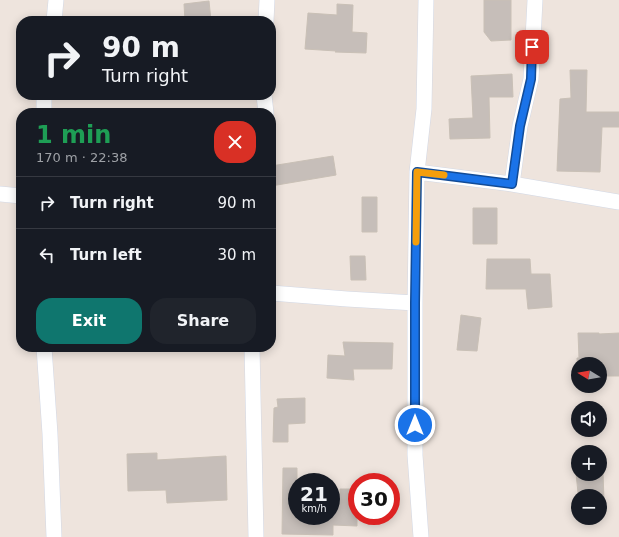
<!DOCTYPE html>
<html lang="en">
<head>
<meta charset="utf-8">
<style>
	:root { --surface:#171b24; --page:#20242c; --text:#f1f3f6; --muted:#9ea1a6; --line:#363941; --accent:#0f766e }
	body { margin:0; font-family:"DejaVu Sans",sans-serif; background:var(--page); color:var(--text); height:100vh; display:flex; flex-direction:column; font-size:15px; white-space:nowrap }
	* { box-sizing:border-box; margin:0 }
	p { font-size:13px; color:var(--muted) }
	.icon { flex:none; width:22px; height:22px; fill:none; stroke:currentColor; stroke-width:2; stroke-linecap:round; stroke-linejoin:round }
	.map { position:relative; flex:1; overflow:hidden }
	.details { position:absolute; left:16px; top:108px; width:260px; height:244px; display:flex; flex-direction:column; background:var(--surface); border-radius:16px; box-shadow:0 2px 10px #0003 }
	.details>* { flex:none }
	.hud { position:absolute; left:16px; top:16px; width:260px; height:84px; border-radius:16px; box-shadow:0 2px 10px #0003; background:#171b24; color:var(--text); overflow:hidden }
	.needle { width:26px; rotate:281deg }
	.fabs { position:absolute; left:571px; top:357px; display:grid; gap:8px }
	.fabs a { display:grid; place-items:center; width:36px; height:36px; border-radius:50%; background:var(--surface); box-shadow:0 2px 10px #0003; font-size:20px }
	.speed { position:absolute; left:288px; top:473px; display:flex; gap:8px; font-size:20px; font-weight:700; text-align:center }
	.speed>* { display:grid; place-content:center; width:52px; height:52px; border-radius:50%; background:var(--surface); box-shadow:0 2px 10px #0003; line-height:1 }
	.speed small { font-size:10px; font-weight:400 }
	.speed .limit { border:6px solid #d22; background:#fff; color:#111 }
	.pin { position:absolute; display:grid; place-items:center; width:34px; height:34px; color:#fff; margin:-17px; border-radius:8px; box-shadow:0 2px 6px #0006 }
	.me { position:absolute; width:44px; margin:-22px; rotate:0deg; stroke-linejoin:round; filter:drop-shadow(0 0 3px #0008) }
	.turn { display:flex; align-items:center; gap:14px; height:84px; padding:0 20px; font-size:18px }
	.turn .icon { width:52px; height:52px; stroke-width:2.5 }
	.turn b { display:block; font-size:28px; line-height:34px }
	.round { display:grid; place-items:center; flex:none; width:42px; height:42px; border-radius:16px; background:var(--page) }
	.overview { display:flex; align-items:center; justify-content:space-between; height:68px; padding:0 20px }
	h1 { font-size:24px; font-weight:700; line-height:30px; color:#1e9e55 }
	.action { display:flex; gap:8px; margin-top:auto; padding:8px 20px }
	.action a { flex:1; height:46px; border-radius:16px; background:var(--accent); color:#fff; font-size:16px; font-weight:700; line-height:46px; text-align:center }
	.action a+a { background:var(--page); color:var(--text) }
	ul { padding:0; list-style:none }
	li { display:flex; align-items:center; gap:12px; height:52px; padding:0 20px; border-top:1px solid var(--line) }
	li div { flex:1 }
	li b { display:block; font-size:15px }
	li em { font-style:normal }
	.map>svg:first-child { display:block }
</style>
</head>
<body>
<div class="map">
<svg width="619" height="537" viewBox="0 0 619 537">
	<rect width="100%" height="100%" fill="#eee4dd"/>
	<path fill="#c6beb9" stroke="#c9c0b6" d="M 484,0 L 511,0 L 511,40 L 491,41 L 484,32 Z
		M 209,1 L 211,21 L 185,21 L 184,4 Z
		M 337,4 L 353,5 L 352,32 L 367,33 L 366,53 L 335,52 L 336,51 L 305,49 L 308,13 L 337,15 Z
		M 570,70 L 587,70 L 586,112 L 619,112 L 619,127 L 602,127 L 600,172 L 557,171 L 560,99 L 571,98 Z
		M 512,74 L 513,97 L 489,97 L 490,138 L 450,139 L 449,119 L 473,118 L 471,76 Z
		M 333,156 L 336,175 L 271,186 L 271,166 Z
		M 362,197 L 377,197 L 377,232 L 362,232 Z
		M 473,208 L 497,208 L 497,244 L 473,244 Z
		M 350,256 L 365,256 L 366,280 L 351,280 Z
		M 487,259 L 530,259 L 531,274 L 550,274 L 552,307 L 528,309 L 526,289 L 486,289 Z
		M 461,315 L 481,318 L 477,351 L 457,350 Z
		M 578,333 L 599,333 L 599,334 L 619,333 L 619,376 L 600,376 L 600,364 L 578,364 L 578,377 L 577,358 L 579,358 Z
		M 343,342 L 393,343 L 392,369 L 353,369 L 354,380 L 327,378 L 328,355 L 345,356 Z
		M 305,398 L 305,423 L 288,424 L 288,442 L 273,442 L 274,408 L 278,407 L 277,399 Z
		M 157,453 L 157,460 L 226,456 L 227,500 L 167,503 L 166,490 L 128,491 L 127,454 Z
		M 283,468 L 297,468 L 297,516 L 331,516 L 331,494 L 340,494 L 340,489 L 357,489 L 357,526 L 333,525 L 333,535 L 282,534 Z
		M 600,472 L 603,472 L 604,501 L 600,500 L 600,496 L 586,496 L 578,493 L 576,473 L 578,473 L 578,474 L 600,474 Z"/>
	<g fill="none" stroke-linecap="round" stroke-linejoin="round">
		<g stroke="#d2d8e5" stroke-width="16">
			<path id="minor" d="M 54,21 L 56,0
				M 266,21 L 267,0
				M 264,95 L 266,113
				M 44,113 L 44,95
				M 417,172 L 512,184 L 619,202
				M 512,184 L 520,126 L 531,79 L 535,0
				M 0,194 L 21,196
				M 271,293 L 347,299 L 415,303
				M 44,347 L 50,434 L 54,537
				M 252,347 L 256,537
				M 421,537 L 415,455 L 415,303 L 417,172 L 424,109 L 426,0"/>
		</g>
		<use href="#minor" stroke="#fff" stroke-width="15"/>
	</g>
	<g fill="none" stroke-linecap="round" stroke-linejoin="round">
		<g stroke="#114b97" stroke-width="10">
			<path id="route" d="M 415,425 L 415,303 L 417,172 L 512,184 L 520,126 L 531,79 L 532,47"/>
		</g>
		<use href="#route" stroke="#1a73e8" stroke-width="7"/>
		<path stroke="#f59e0b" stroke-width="7" d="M 416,242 L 417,172 L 444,175"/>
	</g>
</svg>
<div class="fabs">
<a><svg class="needle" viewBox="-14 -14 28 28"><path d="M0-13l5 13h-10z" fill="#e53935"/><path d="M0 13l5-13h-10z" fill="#9ea1a6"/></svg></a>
<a><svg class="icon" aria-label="sound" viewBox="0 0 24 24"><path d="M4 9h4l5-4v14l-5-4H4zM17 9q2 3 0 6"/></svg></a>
<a>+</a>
<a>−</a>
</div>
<div class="speed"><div>21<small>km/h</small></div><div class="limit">30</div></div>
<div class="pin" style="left:532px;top:47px;background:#d93025"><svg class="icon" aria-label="arrive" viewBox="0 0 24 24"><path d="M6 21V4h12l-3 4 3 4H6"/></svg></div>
<svg class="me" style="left:415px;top:425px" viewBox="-20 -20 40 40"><circle r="17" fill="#1a73e8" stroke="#fff" stroke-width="3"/><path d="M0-11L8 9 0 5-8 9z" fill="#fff"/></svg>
<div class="hud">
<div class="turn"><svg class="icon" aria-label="right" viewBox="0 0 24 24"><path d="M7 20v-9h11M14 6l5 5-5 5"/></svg><div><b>90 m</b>Turn right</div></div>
</div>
<section class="details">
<div class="overview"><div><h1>1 min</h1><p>170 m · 22:38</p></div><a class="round" style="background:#d93025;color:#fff"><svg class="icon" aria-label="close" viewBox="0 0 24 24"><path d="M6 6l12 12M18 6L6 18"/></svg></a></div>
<ul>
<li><svg class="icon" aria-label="right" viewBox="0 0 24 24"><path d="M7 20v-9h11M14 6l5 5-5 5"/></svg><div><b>Turn right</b></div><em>90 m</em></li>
<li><svg class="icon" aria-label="left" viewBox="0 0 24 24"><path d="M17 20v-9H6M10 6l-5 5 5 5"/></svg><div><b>Turn left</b></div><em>30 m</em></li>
</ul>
<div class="action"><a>Exit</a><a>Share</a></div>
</section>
</div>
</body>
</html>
